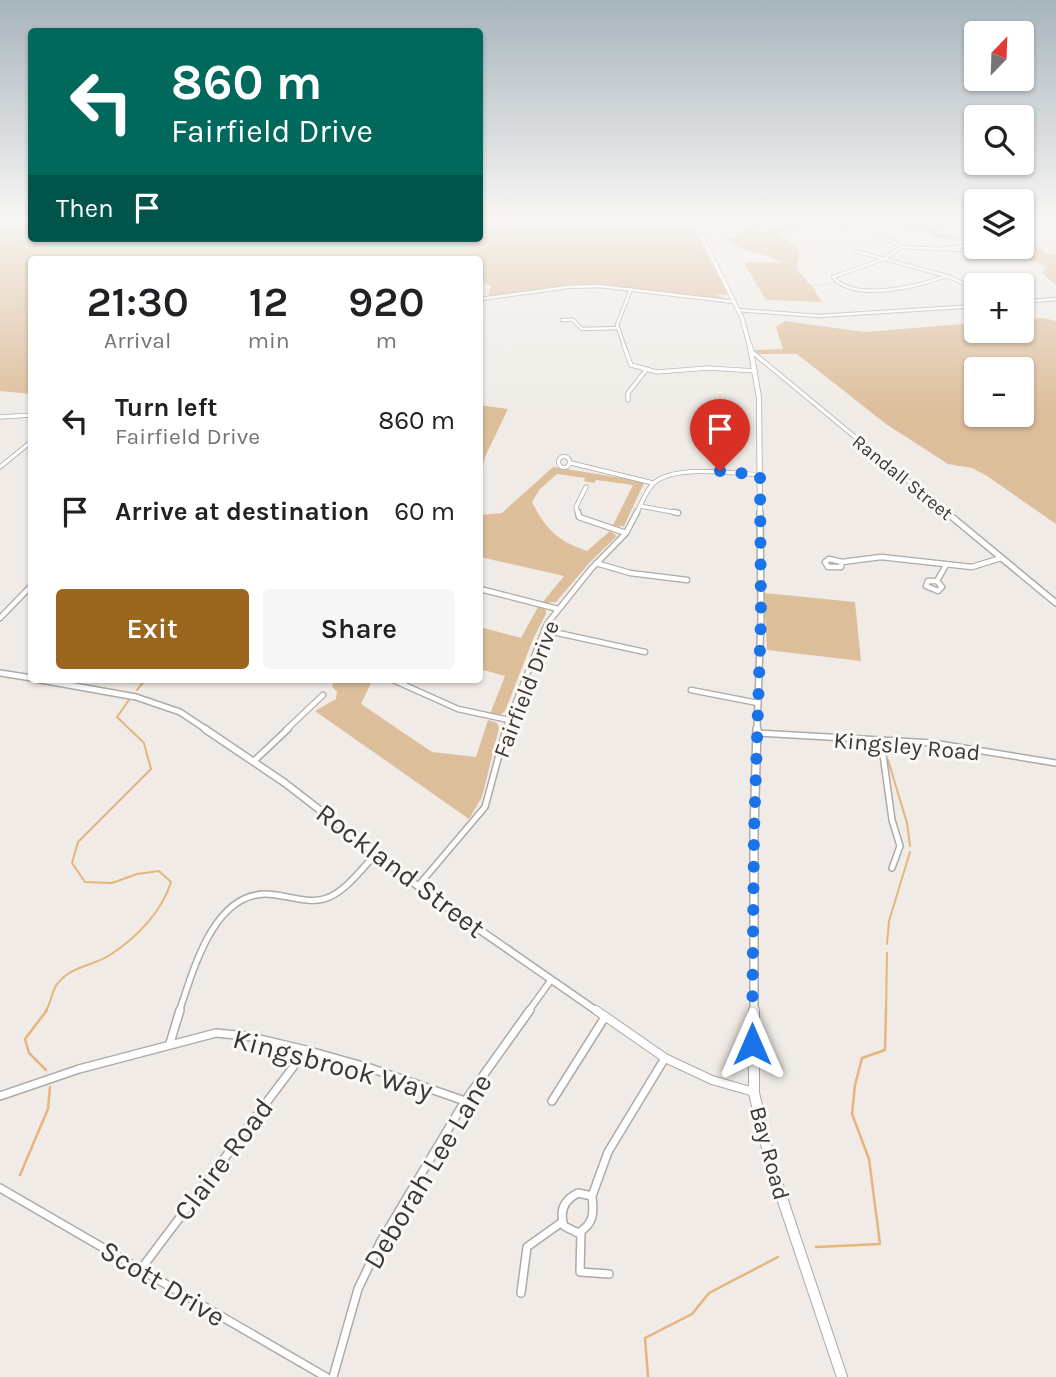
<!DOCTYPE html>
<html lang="en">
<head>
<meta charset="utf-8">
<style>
	:root { --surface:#fff; --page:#f6f6f6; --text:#202124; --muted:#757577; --accent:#9b671e }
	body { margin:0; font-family:Karla,sans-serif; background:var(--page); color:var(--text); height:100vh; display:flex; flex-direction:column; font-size:26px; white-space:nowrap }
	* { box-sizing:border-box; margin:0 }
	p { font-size:23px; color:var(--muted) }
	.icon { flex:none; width:38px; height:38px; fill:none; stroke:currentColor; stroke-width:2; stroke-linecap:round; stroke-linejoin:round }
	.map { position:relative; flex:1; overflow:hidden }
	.sheet { position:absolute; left:28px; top:256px; width:455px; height:427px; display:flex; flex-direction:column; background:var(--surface); border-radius:7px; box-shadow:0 2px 5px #0004 }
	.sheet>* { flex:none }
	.guide { position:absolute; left:28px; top:28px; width:455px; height:214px; border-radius:7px; box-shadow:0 2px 5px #0004; background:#00695c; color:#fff; overflow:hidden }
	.needle { width:46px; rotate:23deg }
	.controls { position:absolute; left:964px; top:21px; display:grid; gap:14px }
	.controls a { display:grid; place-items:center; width:70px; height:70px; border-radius:7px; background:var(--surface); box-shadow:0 2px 5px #0004; font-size:35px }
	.pin { position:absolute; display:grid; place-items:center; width:60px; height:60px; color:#fff; margin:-72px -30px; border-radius:50% 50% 50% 0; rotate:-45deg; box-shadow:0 0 7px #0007 }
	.pin .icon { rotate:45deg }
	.me { position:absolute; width:77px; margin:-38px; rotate:0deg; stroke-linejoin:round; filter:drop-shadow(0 0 5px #0008) }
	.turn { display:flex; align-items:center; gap:24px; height:147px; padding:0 28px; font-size:32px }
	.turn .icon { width:91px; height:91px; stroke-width:2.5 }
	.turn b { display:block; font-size:49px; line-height:60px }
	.then { display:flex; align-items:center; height:66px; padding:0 28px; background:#0003; gap:14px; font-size:26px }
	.eta { display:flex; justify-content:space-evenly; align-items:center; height:119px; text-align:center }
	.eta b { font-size:42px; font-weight:600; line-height:49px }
	.action { display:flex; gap:14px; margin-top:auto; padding:14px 28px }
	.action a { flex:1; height:80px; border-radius:7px; background:var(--accent); color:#fff; font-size:28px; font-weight:600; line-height:80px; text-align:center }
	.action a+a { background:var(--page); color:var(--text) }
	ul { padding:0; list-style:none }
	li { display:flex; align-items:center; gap:21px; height:91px; padding:0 28px }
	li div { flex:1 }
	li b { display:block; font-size:26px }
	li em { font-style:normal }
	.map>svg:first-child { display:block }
</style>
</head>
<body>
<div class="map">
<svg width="1056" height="1377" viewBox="0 0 1056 1377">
	<rect width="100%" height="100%" fill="#f0ebe6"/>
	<path fill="#ddbe9b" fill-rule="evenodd" d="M 0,219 L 31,219 L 32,238 L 480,238 L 480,219 L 691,219 L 703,248 L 729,295 L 715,294 L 726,299 L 584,285 L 487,297 L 491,286 L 480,281 L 480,259 L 32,259 L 31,394 L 0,391 Z
		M 798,219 L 807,219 L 804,222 L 808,224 L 819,221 L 835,224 C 853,213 921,219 946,219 L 941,233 L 967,240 L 937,239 L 926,231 L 880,225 L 870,220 L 852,223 L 849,228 L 809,226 L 782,232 L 781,237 L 797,246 L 800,254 L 796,268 L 810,285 L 836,284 L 812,286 L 822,302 L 766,300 L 745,265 L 747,262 L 782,263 C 763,251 742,255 726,238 L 735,238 L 744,228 L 764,232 Z
		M 1022,243 L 1038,245 L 1047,254 L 1056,255 L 1056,285 L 1043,274 L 1045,268 L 1041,264 L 987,247 L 1022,247 Z
		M 1043,318 L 1056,321 L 1056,524 L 987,476 L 972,468 L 948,464 L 886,424 L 797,354 L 759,354 L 754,350 L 783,349 L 776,327 L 785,321 L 864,332 L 976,323 L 976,331 L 1022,331 L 1022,320 ZM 976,369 L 1022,369 L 1022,415 L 976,415 Z
		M 480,405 L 508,409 L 485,457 L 480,479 Z
		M 553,467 L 635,480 L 644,483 L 624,526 L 612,527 L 633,485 L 596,480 L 594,483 L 584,481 L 585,478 L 557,474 L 540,489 L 532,502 C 546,530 558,541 587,551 L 610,531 L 617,536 L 590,562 L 556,602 L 542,603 L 564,576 L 480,557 L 480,515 L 502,513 Z
		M 764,593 L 855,602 L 861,661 L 767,650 Z
		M 538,607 L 546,610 L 546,614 L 534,637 L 505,711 L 500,715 L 490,714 L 505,676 L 480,669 L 480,627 L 521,638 Z
		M 336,679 L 373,679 L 361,704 L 432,752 L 476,757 L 488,720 L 497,723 L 499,728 L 482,797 L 469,819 L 315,711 L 336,699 L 337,692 L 332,686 Z"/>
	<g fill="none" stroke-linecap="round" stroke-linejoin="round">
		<path stroke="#e6b57b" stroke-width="2" d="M 137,690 L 146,679
			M 888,760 L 907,823 L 910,846
			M 887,944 L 889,921 L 910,852
			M 45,1012 C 52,1003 51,990 58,983 C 71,966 93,966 110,955 C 136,938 162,912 171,882 L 159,871 L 137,874 L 112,883 L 85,882 L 72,863 L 78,842 L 151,769 L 144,743 L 117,717 L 129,700
			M 886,1012 L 887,953"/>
		<path stroke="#e6b57b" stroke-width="2.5" d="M 46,1070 L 29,1053 L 25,1039 L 47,1010
			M 20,1175 L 48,1109 L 50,1087
			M 816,1247 L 880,1244 L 869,1159 L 852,1114 L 855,1085 L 862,1058 L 885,1050 L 886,1010
			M 648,1377 L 645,1338 L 692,1314 L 709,1293 L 778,1257"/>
		<g stroke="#aeaaa6" stroke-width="4.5">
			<path id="minor-far4" d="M 693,220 L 712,219
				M 881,236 L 902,247 L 884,259 L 833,277 C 854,303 919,286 947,276
				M 902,247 L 962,250
				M 946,248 L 976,244
				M 855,251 L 947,276 L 976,289
				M 480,299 L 568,287 L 599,286 L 735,302
				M 562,320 L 573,320 L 582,329 L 618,328
				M 625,348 L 617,325 L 631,289"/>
		</g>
		<g stroke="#aeaaa6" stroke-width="5">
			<path id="minor-far3" d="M 624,346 L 631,365 L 657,372 L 708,368 L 756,371
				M 628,400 L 628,393 L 646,370
				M 0,417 L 32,415
				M558.5 462a5.5 5.5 0 1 1 11 0a5.5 5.5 0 1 1-11 0Z
				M 571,463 L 653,483
				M 0,467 L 32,441
				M 640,506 L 678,513
				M 578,514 L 576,507 L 586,487
				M 636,514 C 641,505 645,493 652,485 C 670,464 735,473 760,475"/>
		</g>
		<g stroke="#aeaaa6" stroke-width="7">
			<path id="minor-far2" d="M 578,512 L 579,517 L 626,533
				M 674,512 L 678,513
				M 829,559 L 842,562 L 841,567 L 828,567 L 825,562 Z
				M 842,562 L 881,557 L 972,567 L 1001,558
				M 596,563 L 630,573 L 687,580
				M 928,581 L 937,581 L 942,587 L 938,591 L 926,586 Z
				M 937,581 L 946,565
				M 480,589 L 558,609
				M 0,618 L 32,585
				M 544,630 L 645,652
				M 391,679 L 458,709 L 509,720
				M 691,690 L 758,703
				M 286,730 L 323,695
				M 505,730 L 547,624 L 591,569 L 626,533 L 637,512"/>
		</g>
		<g stroke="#aeaaa6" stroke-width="8">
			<path id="minor-far1" d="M 757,733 L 933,743 L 1056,763
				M 881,740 L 892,820 L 900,846 L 892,868
				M 254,761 L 288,729
				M 418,886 L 485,807 L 506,729
				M 179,1012 C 193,972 212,895 265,894 C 284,894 305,904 324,899 C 345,893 361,869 376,854
				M 528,1012 L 551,980"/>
		</g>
		<g stroke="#aeaaa6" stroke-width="10">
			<path id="minor" d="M 170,1043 L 180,1010
				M 0,1096 L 79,1069 L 216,1033 L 247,1036 L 306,1050 L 370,1068 L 465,1101
				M 552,1101 L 605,1017
				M 0,1188 L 326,1377
				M 578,1193 L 592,1196 C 594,1213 594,1224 578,1233 L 564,1226 C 559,1211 564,1200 578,1193 Z
				M 592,1196 L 608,1152 L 665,1058
				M 581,1232 L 580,1272 L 609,1274
				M 141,1269 L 306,1050
				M 521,1293 L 527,1247 L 562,1222
				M 333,1377 L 358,1289 L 381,1241 L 465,1101 L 530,1010"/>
		</g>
		<g stroke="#aeaaa6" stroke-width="4.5">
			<path id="tertiary-far4" d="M 1022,302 L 1056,299
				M 738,310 L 819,316 L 976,306"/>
		</g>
		<g stroke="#aeaaa6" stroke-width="5">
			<path id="tertiary-far3" d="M 751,351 L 948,514"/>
		</g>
		<g stroke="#aeaaa6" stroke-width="8">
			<path id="tertiary-far2" d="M 946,512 L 1056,603
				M 0,673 L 32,678
				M 35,679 L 136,697 L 180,712 L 207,730"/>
		</g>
		<g stroke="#aeaaa6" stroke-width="9">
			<path id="tertiary-far1" d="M 205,729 L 285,783 L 428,894 L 598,1012"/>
		</g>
		<g stroke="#aeaaa6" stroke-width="10">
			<path id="tertiary" d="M 596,1010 L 665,1058 L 712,1080 L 754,1092"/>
		</g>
		<g stroke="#aeaaa6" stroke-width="5">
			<path id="secondary-far4" d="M 693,219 L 742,318 L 750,348"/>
		</g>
		<g stroke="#aeaaa6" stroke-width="6">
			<path id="secondary-far3" d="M 750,346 L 759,398 L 760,514"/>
		</g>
		<g stroke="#aeaaa6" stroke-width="8">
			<path id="secondary-far2" d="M 757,730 L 761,617 L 760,512"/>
		</g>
		<g stroke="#aeaaa6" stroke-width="10">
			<path id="secondary-far1" d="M 754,1012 L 754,832 L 757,729"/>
		</g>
		<g stroke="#aeaaa6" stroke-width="12">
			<path id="secondary" d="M 754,1010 L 754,1093 L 771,1165 L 842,1377"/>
		</g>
		<use href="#minor-far4" stroke="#fff" stroke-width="2.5"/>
		<use href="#minor-far3" stroke="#fff" stroke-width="3.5"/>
		<use href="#minor-far2" stroke="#fff" stroke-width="4.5"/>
		<use href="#minor-far1" stroke="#fff" stroke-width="5"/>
		<use href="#minor" stroke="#fff" stroke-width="7"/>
		<use href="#tertiary-far4" stroke="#fff" stroke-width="2.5"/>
		<use href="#tertiary-far3" stroke="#fff" stroke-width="3.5"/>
		<use href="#tertiary-far2" stroke="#fff" stroke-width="5"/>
		<use href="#tertiary-far1" stroke="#fff" stroke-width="6"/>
		<use href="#tertiary" stroke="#fff" stroke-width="8"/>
		<use href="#secondary-far4" stroke="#fff" stroke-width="3.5"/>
		<use href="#secondary-far3" stroke="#fff" stroke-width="4.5"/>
		<use href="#secondary-far2" stroke="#fff" stroke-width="5"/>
		<use href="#secondary-far1" stroke="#fff" stroke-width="7"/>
		<use href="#secondary" stroke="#fff" stroke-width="10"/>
	</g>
	<linearGradient id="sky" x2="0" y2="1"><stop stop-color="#a7b4bc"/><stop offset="0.53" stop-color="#f8f6f4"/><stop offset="1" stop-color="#f8f6f4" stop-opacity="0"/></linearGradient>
	<rect width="1056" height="412" fill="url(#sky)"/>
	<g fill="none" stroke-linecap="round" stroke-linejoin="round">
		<path stroke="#1a73e8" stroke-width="12" stroke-dasharray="0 21.6" d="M 720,471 L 760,475 L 761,617 L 754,832 L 752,1044"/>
	</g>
	<g text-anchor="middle" stroke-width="6" stroke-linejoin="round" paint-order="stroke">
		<g font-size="19" fill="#3a3836" stroke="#fdf8f3">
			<text transform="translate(903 477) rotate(39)" y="7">Randall Street</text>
		</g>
		<g font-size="23" fill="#3a3836" stroke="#fdf8f3">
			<text transform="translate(526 689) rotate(-69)" y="8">Fairfield Drive</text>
			<text transform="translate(907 746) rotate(5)" y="8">Kingsley Road</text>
			<text transform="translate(770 1153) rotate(75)" y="8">Bay Road</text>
		</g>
		<g font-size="28" fill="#3a3836" stroke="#fdf8f3">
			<text transform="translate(401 870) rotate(37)" y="10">Rockland Street</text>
			<text transform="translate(333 1064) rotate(15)" y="10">Kingsbrook Way</text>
			<text transform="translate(223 1159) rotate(-53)" y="10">Claire Road</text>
			<text transform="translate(427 1171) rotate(-59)" y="10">Deborah Lee Lane</text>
			<text transform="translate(163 1283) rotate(31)" y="10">Scott Drive</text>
		</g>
	</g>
</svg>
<div class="controls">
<a><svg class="needle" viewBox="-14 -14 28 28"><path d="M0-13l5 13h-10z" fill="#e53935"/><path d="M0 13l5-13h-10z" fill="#757577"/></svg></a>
<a><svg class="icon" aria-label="search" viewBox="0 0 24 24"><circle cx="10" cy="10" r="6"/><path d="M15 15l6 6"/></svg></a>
<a><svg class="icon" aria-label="layers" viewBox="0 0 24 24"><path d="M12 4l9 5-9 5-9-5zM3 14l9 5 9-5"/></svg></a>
<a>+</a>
<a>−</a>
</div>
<div class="pin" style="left:720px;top:471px;background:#d93025"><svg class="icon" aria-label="arrive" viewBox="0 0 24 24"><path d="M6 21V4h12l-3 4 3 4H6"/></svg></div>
<svg class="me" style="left:752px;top:1044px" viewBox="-20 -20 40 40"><path d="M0-17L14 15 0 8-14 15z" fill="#1a73e8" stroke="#fff" stroke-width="4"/></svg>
<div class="guide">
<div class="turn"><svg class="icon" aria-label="left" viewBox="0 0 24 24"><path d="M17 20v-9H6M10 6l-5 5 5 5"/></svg><div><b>860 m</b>Fairfield Drive</div></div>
<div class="then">Then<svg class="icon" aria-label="arrive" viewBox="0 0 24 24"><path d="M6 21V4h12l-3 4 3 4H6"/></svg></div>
</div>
<section class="sheet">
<div class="eta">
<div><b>21:30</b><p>Arrival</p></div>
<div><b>12</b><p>min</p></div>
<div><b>920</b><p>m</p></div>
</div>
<ul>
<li><svg class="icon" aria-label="left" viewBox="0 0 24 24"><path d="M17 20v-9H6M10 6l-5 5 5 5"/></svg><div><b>Turn left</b><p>Fairfield Drive</p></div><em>860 m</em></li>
<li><svg class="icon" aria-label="arrive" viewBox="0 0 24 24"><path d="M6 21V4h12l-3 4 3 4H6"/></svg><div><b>Arrive at destination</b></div><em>60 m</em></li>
</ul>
<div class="action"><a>Exit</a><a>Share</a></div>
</section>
</div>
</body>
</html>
